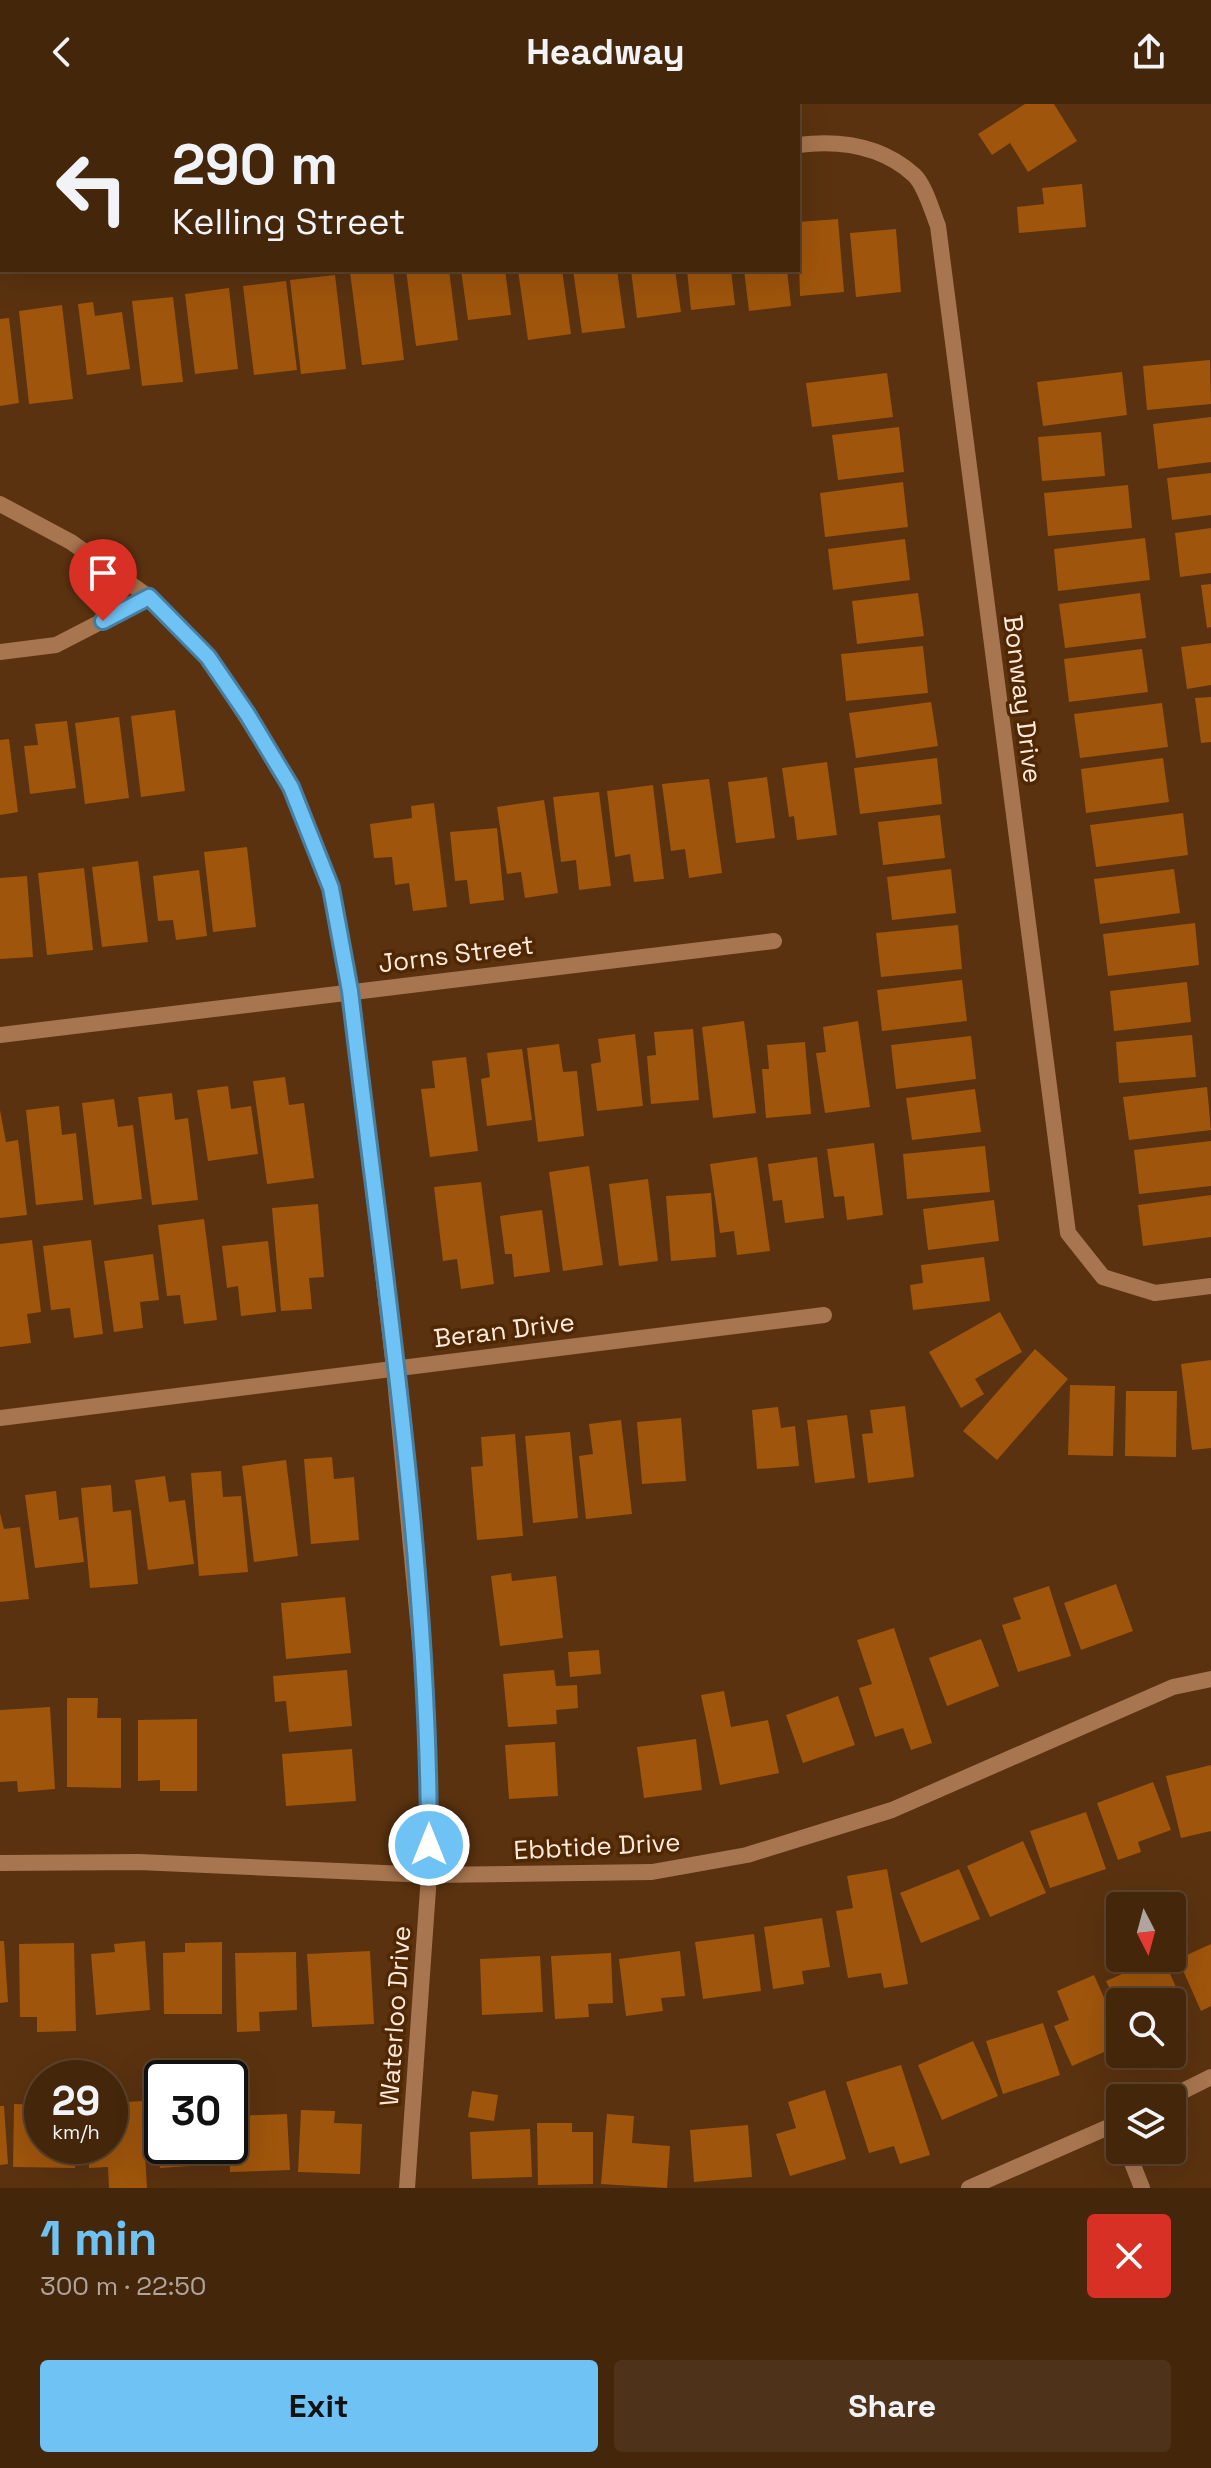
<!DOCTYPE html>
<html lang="en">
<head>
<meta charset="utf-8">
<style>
	:root { --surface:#44260b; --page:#4e3219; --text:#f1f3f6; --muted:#afa59d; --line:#5c432c; --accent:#6fc2f4 }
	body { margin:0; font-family:"Space Grotesk",sans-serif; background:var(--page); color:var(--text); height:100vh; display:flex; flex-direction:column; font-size:30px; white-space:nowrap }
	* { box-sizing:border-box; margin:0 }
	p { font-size:26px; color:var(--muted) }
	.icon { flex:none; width:44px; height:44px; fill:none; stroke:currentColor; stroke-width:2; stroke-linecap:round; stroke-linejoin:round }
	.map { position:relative; height:2084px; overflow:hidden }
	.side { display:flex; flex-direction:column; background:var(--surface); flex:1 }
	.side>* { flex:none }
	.top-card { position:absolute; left:0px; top:0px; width:800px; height:168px; box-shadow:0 8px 32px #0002,0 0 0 2px var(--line); background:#44260b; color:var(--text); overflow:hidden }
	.needle { width:52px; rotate:174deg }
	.buttons { position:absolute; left:1106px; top:1788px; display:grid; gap:16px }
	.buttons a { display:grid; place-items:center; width:80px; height:80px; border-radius:8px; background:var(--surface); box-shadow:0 8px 32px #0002,0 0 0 2px var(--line); font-size:40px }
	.speed { position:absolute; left:24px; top:1956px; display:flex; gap:16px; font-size:40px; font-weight:700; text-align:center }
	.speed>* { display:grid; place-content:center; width:104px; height:104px; border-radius:50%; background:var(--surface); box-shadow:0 8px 32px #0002,0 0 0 2px var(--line); line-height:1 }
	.speed small { font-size:20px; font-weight:400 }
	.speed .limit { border:4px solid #111; border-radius:12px; background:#fff; color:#111 }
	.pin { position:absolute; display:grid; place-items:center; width:68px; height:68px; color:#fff; margin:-82px -34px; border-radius:50% 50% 50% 0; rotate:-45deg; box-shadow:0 0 8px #0007 }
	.pin .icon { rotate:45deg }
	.me { position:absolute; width:88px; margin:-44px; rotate:0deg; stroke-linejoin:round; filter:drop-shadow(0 0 6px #0008) }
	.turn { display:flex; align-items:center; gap:28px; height:168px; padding:0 40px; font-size:36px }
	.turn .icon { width:104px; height:104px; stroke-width:2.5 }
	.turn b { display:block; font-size:56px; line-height:68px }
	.round { display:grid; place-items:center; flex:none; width:84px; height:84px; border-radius:8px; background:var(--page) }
	.overview { display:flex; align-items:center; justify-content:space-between; height:136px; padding:0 40px }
	h1 { font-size:48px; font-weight:800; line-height:60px; color:var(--accent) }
	.primary-button { display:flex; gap:16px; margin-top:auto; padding:16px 40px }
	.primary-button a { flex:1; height:92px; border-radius:8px; background:var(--accent); color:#111; font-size:32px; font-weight:800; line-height:92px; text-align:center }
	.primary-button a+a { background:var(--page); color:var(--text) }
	header { display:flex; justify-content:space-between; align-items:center; height:104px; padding:0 40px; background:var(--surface); font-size:36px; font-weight:800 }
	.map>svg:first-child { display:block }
</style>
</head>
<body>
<header><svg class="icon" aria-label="back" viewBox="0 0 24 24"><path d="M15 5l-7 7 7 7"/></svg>Headway<svg class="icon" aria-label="share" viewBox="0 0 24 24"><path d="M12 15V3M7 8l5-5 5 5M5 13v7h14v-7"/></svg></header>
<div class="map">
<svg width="1211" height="2084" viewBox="0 0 1211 2084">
	<rect width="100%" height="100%" fill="#5a320f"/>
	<path fill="#9f550c" d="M 1025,0 L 1054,0 L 1077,37 L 1028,68 L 1010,39 L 992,51 L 978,30 Z
		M 1082,80 L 1086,123 L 1019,129 L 1017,103 L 1044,100 L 1042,84 Z
		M 838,115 L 844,188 L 800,192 L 798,118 Z
		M 896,125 L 901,188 L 856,193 L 850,129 Z
		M 393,166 L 404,256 L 362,261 L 350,168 Z
		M 406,166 L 449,166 L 458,236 L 416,242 Z
		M 461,166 L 505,166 L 511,211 L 468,216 Z
		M 518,166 L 562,166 L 571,230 L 528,236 Z
		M 573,166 L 617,166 L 625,224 L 582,229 Z
		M 631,166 L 675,166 L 681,208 L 637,214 Z
		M 687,166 L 731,166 L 735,201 L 691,206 Z
		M 744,166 L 787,166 L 791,202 L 749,207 Z
		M 335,171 L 346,265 L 301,270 L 290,176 Z
		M 286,177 L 297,266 L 254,271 L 243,182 Z
		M 229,184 L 238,265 L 195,270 L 185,190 Z
		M 173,193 L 183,278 L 142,282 L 132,197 Z
		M 93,198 L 95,212 L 122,208 L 130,265 L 87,271 L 78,200 Z
		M 62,201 L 73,295 L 29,300 L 19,207 Z
		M 9,214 L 19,299 L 0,302 L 0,215 Z
		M 1210,256 L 1211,300 L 1147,306 L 1143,262 Z
		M 1122,268 L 1127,311 L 1043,322 L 1037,278 Z
		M 887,269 L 893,313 L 812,323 L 806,279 Z
		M 1211,313 L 1211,358 L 1158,365 L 1153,320 Z
		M 899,323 L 904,368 L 838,376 L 832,331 Z
		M 1101,328 L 1105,372 L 1042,377 L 1038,333 Z
		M 1211,369 L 1211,411 L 1172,416 L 1167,374 Z
		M 903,378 L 908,423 L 825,433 L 820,389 Z
		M 1128,381 L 1132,424 L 1048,432 L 1044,389 Z
		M 1211,424 L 1211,469 L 1180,473 L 1175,429 Z
		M 1145,434 L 1150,476 L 1058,487 L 1054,445 Z
		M 905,435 L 910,476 L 833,486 L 828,445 Z
		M 1211,480 L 1211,523 L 1207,524 L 1201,481 Z
		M 918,489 L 924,532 L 857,540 L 852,497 Z
		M 1140,489 L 1146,534 L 1065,544 L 1059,500 Z
		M 1211,539 L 1211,581 L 1187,585 L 1181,543 Z
		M 923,542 L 928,589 L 846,597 L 841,550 Z
		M 1142,545 L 1148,588 L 1069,598 L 1064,555 Z
		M 1211,593 L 1211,638 L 1201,639 L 1195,594 Z
		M 931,598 L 938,642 L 856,654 L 849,609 Z
		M 1162,599 L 1168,643 L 1080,654 L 1074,610 Z
		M 175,606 L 185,687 L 141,693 L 131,612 Z
		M 119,613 L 129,694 L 85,700 L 75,619 Z
		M 67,617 L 76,684 L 30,690 L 24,642 L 38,641 L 35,620 Z
		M 9,635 L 18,708 L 0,711 L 0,636 Z
		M 937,654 L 942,700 L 860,710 L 854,664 Z
		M 1163,654 L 1169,698 L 1086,709 L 1081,665 Z
		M 827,658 L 837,731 L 797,736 L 794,712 L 789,713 L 782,664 Z
		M 767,673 L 775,734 L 736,739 L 728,678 Z
		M 709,675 L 722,769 L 689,774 L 685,745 L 671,747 L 662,680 Z
		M 653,681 L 664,775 L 634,778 L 630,750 L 615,753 L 607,687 Z
		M 599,688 L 611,782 L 579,786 L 576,756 L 561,758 L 553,693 Z
		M 544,696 L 558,789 L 525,794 L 521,768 L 507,770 L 497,703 Z
		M 434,699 L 447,803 L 413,807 L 409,779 L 395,781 L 392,753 L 374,754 L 370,720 L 412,714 L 411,702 Z
		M 1183,709 L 1188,751 L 1096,763 L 1090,721 Z
		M 940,711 L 945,754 L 883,761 L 878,718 Z
		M 497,724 L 504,796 L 470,800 L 467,776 L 455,777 L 450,728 Z
		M 247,743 L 256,823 L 213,828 L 204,748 Z
		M 138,757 L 148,838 L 102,843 L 92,763 Z
		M 84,764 L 93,846 L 47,851 L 38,769 Z
		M 951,765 L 956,809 L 892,816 L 887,773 Z
		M 1174,765 L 1180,809 L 1100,820 L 1094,775 Z
		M 199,766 L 207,832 L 176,836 L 173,816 L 158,817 L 153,772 Z
		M 27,772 L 33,853 L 0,855 L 0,774 Z
		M 1195,819 L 1199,861 L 1108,872 L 1103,830 Z
		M 958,821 L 962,865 L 881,873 L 876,829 Z
		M 962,876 L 967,917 L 882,927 L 877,886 Z
		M 1187,878 L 1191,918 L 1114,927 L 1110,887 Z
		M 744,917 L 756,1009 L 713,1014 L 702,923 Z
		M 858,917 L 870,1003 L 825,1009 L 816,949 L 826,948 L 823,923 Z
		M 693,925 L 699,996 L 651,1000 L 647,952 L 656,951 L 654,928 Z
		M 635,930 L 643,1002 L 597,1007 L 591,960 L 601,958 L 598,935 Z
		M 1192,931 L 1196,973 L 1119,979 L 1116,938 Z
		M 971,932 L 976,975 L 896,985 L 891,941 Z
		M 805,938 L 811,1010 L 766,1014 L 762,965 L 769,965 L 767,941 Z
		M 559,940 L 563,968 L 577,967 L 584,1032 L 538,1038 L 527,944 Z
		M 522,945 L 532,1016 L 487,1022 L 481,975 L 490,973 L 487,949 Z
		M 466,953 L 478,1047 L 430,1053 L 421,985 L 435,984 L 432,957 Z
		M 285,973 L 289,1001 L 304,999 L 314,1074 L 267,1080 L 253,977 Z
		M 228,982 L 231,1005 L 251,1002 L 258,1050 L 208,1057 L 197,986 Z
		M 1207,983 L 1211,1026 L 1129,1036 L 1123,993 Z
		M 975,985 L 981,1028 L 912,1036 L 906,994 Z
		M 172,989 L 175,1016 L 188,1014 L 198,1096 L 152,1101 L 138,993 Z
		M 114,995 L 118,1023 L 133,1021 L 142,1095 L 94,1101 L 82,999 Z
		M 59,1002 L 62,1031 L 76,1029 L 83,1096 L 36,1101 L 26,1006 Z
		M 0,1006 L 6,1038 L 18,1036 L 27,1111 L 0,1114 Z
		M 1211,1037 L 1211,1082 L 1139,1090 L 1134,1046 Z
		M 874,1039 L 883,1111 L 847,1116 L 844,1092 L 834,1093 L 827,1045 Z
		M 985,1042 L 990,1088 L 907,1095 L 903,1050 Z
		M 757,1053 L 770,1147 L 737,1151 L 734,1127 L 720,1129 L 710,1060 Z
		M 817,1053 L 824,1114 L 785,1119 L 782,1096 L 773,1097 L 768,1060 Z
		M 589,1062 L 603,1161 L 563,1167 L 549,1068 Z
		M 648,1075 L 658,1157 L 619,1162 L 609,1080 Z
		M 481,1078 L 494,1180 L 461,1185 L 457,1155 L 443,1157 L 434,1083 Z
		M 711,1089 L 716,1153 L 671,1157 L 666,1092 Z
		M 1211,1091 L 1211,1133 L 1143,1142 L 1138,1101 Z
		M 994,1096 L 999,1137 L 928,1146 L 923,1105 Z
		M 318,1100 L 324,1173 L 309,1174 L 312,1205 L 281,1207 L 272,1104 Z
		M 542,1106 L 550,1168 L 514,1173 L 512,1150 L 505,1150 L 500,1112 Z
		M 204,1115 L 217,1216 L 184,1220 L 180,1191 L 167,1192 L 158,1121 Z
		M 32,1136 L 41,1208 L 27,1210 L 31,1239 L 0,1243 L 0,1140 Z
		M 91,1136 L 103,1230 L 74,1234 L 70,1204 L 51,1206 L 43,1142 Z
		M 268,1137 L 276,1208 L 241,1212 L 238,1182 L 227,1184 L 222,1142 Z
		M 153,1150 L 159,1196 L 140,1198 L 143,1224 L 114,1228 L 104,1157 Z
		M 984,1153 L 990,1197 L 913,1206 L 910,1181 L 923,1179 L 921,1161 Z
		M 1000,1208 L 1022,1248 L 975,1275 L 984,1290 L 961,1304 L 929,1248 Z
		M 1035,1245 L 1068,1275 L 997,1356 L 963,1327 Z
		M 1211,1256 L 1211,1344 L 1192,1346 L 1181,1260 Z
		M 1070,1281 L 1115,1282 L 1113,1352 L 1068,1351 Z
		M 1126,1287 L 1177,1287 L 1176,1353 L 1125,1352 Z
		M 905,1302 L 914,1373 L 868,1379 L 862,1330 L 873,1329 L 870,1306 Z
		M 778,1303 L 781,1324 L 795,1322 L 799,1362 L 757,1365 L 752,1306 Z
		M 847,1311 L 855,1374 L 815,1379 L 807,1316 Z
		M 681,1314 L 686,1377 L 642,1380 L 637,1318 Z
		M 621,1316 L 632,1410 L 586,1415 L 579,1352 L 593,1350 L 589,1320 Z
		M 570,1328 L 578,1414 L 533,1419 L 525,1332 Z
		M 515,1330 L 523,1432 L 477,1436 L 471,1363 L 483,1362 L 481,1333 Z
		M 332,1353 L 334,1375 L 354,1373 L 359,1436 L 311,1440 L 304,1355 Z
		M 286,1356 L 298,1452 L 254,1458 L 242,1362 Z
		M 221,1367 L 223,1393 L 241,1392 L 248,1468 L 199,1472 L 191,1369 Z
		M 165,1372 L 169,1398 L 185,1396 L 194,1460 L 148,1466 L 135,1376 Z
		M 111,1381 L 113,1408 L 131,1406 L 138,1480 L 90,1484 L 81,1384 Z
		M 56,1387 L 59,1416 L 78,1413 L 84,1458 L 35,1464 L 25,1391 Z
		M 0,1409 L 4,1425 L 20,1423 L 29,1495 L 0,1498 Z
		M 511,1469 L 512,1477 L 556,1472 L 563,1534 L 500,1542 L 491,1472 Z
		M 1116,1480 L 1133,1527 L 1081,1546 L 1064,1499 Z
		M 1049,1482 L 1071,1552 L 1018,1568 L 1002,1521 L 1021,1515 L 1013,1494 Z
		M 345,1493 L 351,1549 L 286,1555 L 281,1499 Z
		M 894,1524 L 932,1639 L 911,1646 L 903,1624 L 875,1633 L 859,1584 L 872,1580 L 857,1536 Z
		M 981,1535 L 999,1582 L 947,1602 L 929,1554 Z
		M 599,1546 L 601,1570 L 570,1573 L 568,1548 Z
		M 347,1566 L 352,1622 L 289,1628 L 286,1597 L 275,1598 L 273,1572 Z
		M 554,1566 L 556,1582 L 577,1581 L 578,1604 L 556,1606 L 557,1620 L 508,1623 L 503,1570 Z
		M 724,1587 L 731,1623 L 768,1616 L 779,1669 L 720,1681 L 701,1591 Z
		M 838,1592 L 855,1641 L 803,1659 L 786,1611 Z
		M 67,1594 L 98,1594 L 97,1614 L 121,1614 L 121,1684 L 67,1683 Z
		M 50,1603 L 55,1685 L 18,1688 L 17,1677 L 0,1678 L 0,1606 Z
		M 197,1615 L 197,1687 L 160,1687 L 160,1676 L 138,1677 L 138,1616 Z
		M 696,1635 L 702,1686 L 644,1694 L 637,1643 Z
		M 555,1638 L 558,1692 L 509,1695 L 505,1641 Z
		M 352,1645 L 356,1697 L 286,1702 L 282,1650 Z
		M 1211,1661 L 1211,1727 L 1181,1734 L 1166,1672 Z
		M 1153,1678 L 1171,1726 L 1138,1738 L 1141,1748 L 1118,1756 L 1097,1699 Z
		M 1086,1708 L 1106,1765 L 1050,1784 L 1030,1727 Z
		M 1023,1737 L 1046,1789 L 990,1813 L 967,1762 Z
		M 887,1765 L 908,1880 L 884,1884 L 881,1869 L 848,1874 L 836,1807 L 853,1804 L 847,1772 Z
		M 959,1765 L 980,1815 L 921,1839 L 900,1789 Z
		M 822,1814 L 830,1863 L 802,1867 L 804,1880 L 773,1885 L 764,1823 Z
		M 754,1830 L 761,1887 L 703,1895 L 695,1838 Z
		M 0,1837 L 4,1837 L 8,1898 L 0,1899 Z
		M 145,1837 L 150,1906 L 96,1911 L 91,1850 L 115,1848 L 114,1840 Z
		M 222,1838 L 222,1910 L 164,1910 L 163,1849 L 185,1848 L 185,1839 Z
		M 74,1839 L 76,1927 L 37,1928 L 37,1913 L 20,1913 L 19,1840 Z
		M 1211,1840 L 1211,1902 L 1201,1907 L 1178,1855 Z
		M 370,1847 L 374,1920 L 312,1923 L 307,1850 Z
		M 680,1847 L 685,1892 L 661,1894 L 663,1907 L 626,1912 L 619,1855 Z
		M 296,1848 L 297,1906 L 259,1908 L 260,1927 L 237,1928 L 235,1849 Z
		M 611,1849 L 613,1899 L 588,1900 L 589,1913 L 555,1915 L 551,1852 Z
		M 540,1852 L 543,1908 L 482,1911 L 480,1855 Z
		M 1159,1854 L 1163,1854 L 1187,1908 L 1172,1915 L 1172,1898 L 1120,1898 L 1120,1907 L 1106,1877 Z
		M 1094,1871 L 1120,1930 L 1120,1941 L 1072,1962 L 1054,1922 L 1069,1916 L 1057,1887 Z
		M 1043,1919 L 1060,1971 L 1003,1990 L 986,1937 Z
		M 973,1937 L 998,1992 L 942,2016 L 918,1961 Z
		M 901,1961 L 930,2051 L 900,2060 L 894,2042 L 869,2049 L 846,1978 Z
		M 825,1986 L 846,2055 L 790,2072 L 776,2030 L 796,2024 L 788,1998 Z
		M 472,1987 L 498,1991 L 494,2017 L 468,2013 Z
		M 142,1997 L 147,2084 L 109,2084 L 108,2063 L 89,2064 L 88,2042 L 110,2042 L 110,1999 Z
		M 14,2000 L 42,2001 L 42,2042 L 76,2042 L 75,2064 L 13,2063 Z
		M 0,2002 L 4,2002 L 8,2060 L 0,2061 Z
		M 301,2006 L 335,2007 L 334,2019 L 362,2020 L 360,2070 L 298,2068 Z
		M 156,2009 L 162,2009 L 162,2042 L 218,2042 L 219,2060 L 160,2064 Z
		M 287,2010 L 290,2066 L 230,2068 L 230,2012 Z
		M 607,2010 L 634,2012 L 632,2039 L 670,2042 L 667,2084 L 601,2080 Z
		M 537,2019 L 572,2019 L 572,2028 L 593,2028 L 593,2080 L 538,2081 Z
		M 748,2021 L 752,2073 L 694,2078 L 690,2026 Z
		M 530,2025 L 532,2073 L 472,2075 L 470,2028 Z"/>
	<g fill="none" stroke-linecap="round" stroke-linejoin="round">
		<path stroke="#a7754f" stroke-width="16" d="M 798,41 C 839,36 882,42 914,71 C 925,81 932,107 938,122 L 1068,1129 L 1103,1173 L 1155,1189 L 1211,1182
			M 0,139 L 2,139
			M 0,400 L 71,438 L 149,493 L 208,553 L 291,683 L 331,784 L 350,887 L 394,1264 L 428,1622 L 429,1771 L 407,2084
			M 0,548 L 56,541 L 149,493
			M 0,931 L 774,837
			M 0,1314 L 824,1211
			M 0,1759 L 139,1758 L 429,1771 L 652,1768 L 747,1751 L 892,1706 L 1173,1583 L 1211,1575
			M 1169,1994 L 1211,1973
			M 1127,2046 L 1142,2084
			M 969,2084 L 1120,2018"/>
	</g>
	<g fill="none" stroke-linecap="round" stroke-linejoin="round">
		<g stroke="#487e9f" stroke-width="20">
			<path id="route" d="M 103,517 L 149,493 L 208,553 L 247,610 L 291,683 L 331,784 L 350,887 C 383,1170 429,1455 429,1741"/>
		</g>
		<use href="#route" stroke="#6fc2f4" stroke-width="14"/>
	</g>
	<g text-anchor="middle" stroke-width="7" stroke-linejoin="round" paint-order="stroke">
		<g font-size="26" fill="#feeadc" stroke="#4f2702">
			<text transform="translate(1023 595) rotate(83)" y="9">Bonway Drive</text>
			<text transform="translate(456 850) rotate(-7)" y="9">Jorns Street</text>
			<text transform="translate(504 1226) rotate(-7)" y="9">Beran Drive</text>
			<text transform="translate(597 1742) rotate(-3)" y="9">Ebbtide Drive</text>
			<text transform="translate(395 1912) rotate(-86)" y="9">Waterloo Drive</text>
		</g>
	</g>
</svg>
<div class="buttons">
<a><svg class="needle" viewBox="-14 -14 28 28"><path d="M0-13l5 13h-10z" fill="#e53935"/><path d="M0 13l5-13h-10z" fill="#afa59d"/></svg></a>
<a><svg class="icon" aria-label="search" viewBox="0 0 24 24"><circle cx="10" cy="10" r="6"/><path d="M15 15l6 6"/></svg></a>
<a><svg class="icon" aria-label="layers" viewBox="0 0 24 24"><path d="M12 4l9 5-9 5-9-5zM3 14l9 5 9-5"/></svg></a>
</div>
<div class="speed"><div>29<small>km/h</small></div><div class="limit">30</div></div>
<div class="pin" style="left:103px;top:517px;background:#d93025"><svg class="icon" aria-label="arrive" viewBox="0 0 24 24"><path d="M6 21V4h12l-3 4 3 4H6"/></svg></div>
<svg class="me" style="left:429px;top:1741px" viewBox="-20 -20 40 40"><circle r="17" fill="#6fc2f4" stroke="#fff" stroke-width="3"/><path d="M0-11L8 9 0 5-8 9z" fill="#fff"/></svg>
<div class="top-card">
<div class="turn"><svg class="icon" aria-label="left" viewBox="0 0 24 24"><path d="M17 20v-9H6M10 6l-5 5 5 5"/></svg><div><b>290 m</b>Kelling Street</div></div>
</div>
</div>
<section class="side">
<div class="overview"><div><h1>1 min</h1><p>300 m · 22:50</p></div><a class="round" style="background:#d93025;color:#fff"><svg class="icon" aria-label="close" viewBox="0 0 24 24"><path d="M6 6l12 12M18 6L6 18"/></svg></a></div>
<div class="primary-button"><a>Exit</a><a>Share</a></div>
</section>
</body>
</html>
